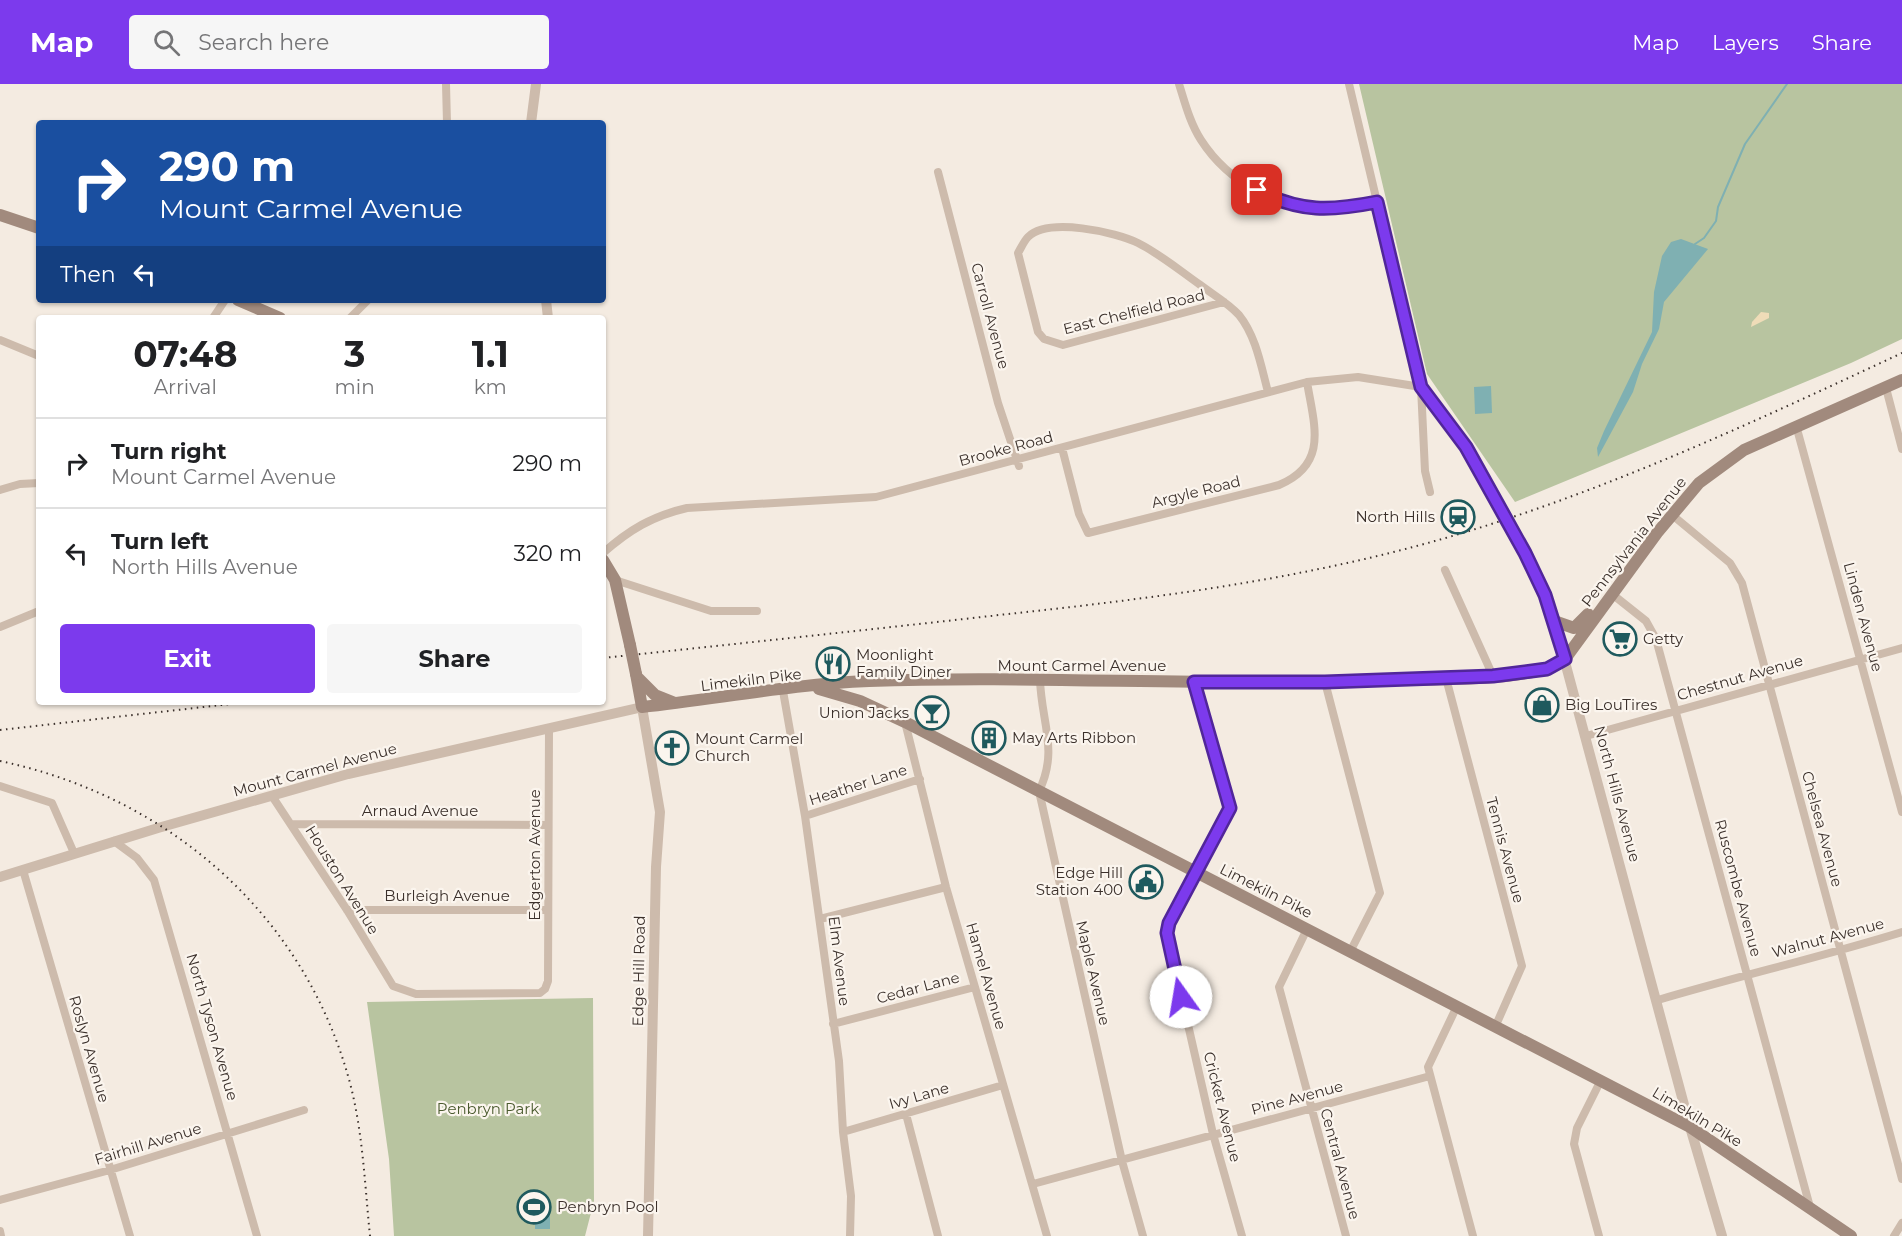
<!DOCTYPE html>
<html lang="en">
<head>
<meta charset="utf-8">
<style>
	:root { --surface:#fff; --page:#f6f6f6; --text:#202124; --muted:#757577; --line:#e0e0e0; --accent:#7c3aed }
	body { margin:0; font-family:Montserrat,sans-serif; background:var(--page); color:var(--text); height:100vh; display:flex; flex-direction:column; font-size:22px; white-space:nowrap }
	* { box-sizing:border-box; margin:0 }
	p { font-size:20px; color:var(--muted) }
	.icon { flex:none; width:33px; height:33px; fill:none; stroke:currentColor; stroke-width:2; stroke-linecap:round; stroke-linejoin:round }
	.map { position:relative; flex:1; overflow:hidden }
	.details { position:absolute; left:36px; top:231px; width:570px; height:390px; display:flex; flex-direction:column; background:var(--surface); border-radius:6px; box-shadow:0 2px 4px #0004 }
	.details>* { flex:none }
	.top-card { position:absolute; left:36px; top:36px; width:570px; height:183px; border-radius:6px; box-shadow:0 2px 4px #0004; background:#1a4fa0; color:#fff; overflow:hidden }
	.pin { position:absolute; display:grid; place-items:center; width:51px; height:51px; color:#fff; margin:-26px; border-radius:12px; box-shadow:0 3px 9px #0006 }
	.me { position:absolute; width:66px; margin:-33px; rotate:347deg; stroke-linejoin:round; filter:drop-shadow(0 0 4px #0008) }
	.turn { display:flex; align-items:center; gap:21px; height:126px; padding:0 24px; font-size:27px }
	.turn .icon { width:78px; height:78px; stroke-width:2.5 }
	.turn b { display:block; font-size:42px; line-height:51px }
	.then { display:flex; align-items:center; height:57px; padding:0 24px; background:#0003; gap:12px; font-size:22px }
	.eta { display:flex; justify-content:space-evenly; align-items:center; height:102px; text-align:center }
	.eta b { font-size:36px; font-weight:700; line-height:42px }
	.cta { display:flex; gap:12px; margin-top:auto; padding:12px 24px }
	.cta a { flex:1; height:69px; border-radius:6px; background:var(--accent); color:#fff; font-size:24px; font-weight:700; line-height:69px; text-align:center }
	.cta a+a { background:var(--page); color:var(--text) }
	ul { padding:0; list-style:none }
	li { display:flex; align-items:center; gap:18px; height:90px; padding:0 24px; border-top:2px solid var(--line) }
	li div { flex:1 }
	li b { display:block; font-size:22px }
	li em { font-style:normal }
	header { display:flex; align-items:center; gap:36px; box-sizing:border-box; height:84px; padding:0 30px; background:var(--accent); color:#fff }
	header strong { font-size:28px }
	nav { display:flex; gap:33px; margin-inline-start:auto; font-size:21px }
	.search { width:420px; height:54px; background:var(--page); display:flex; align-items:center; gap:15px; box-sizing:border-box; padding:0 21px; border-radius:6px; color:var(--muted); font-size:22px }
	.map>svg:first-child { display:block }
</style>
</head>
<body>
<header>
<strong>Map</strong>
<div class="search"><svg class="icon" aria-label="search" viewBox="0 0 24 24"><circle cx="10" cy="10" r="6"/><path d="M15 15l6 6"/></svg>Search here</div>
<nav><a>Map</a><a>Layers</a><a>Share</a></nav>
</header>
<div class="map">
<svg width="1902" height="1152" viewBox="0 0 1902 1152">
	<rect width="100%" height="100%" fill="#f4ebe1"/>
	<path fill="#b8c4a0" d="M 1359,0 L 1902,0 L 1902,255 L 1851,279 L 1515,418 L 1427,290 Z
		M 593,914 L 594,1117 L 585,1152 L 394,1152 L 389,1075 L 367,918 Z"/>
	<path fill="#efdcb8" d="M 1761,228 L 1769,229 L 1769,234 L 1751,243 L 1752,238 Z"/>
	<path fill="#7fb0b2" d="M 1681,155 L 1708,165 L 1664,218 L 1659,245 L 1642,280 L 1633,308 L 1598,373 L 1597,364 L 1604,347 L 1652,248 L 1654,208 L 1662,172 L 1671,158 Z
		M 1491,302 L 1492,329 L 1475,330 L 1474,303 Z
		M 535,1127 L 550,1127 L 550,1145 L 535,1145 Z"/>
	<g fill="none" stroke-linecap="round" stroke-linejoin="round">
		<path stroke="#7fb0b2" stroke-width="2" d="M 1695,160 L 1704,154 L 1716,137 L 1718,123 L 1745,60 L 1787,0"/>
		<path stroke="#cdbbac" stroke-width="8" d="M 446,0 L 447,39
			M 1179,0 C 1185,19 1190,39 1201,56 C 1228,98 1281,128 1331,126 C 1347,126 1362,121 1377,118
			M 1349,0 L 1421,303 L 1425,387 L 1430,408
			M 938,88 L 998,319 L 1019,382
			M 1224,218 L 1063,261 L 1044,255 L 1038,248 L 1018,169 C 1021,164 1024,157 1028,153 C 1048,133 1116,148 1138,159 C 1160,170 1179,186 1199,200 C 1212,210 1228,219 1239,231 C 1256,252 1261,282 1268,308
			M 213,234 L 225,216
			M 350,234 L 368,216
			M 0,256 L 39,272
			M 1886,304 L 1902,365
			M 1797,345 L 1902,728
			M 1062,364 L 1079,430 L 1088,449 L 1279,401 C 1329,380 1314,341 1307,298
			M 0,406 L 20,400 L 39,399
			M 1671,430 L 1730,479 L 1742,499 L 1902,1095
			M 603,469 C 629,446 652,432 687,424 L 876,413 L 1307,298 L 1358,293 L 1421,303
			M 1445,486 L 1493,592
			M 615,496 L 711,527 L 757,527
			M 1612,510 L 1646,537 L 1656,555 L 1810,1123
			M 0,543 L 39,527
			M 1446,594 L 1522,882 L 1496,941
			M 1040,595 C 1041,638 1059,666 1039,707 L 1122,1077 L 1143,1152
			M 1194,598 L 1230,724 L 1169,839 L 1167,849 L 1213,1050 L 1242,1152
			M 1325,598 L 1380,809 L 1351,866
			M 783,607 L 805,732 L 839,977 L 843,1048 L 851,1112 L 850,1152
			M 905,638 L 946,803 L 1047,1152
			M 1586,652 L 1902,564
			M 0,702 L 52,719 L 74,769
			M 272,712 L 347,826 L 393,902 L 416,910 L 540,909 L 545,905 L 548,897 L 549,645
			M 805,732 L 920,695
			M 291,740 L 548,741
			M 114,757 L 137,774 L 154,796 L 257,1152
			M 23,786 L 130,1152
			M 347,826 L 547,826
			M 820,835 L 946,803
			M 1307,845 L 1279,903 L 1346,1152
			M 1658,916 C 1739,892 1821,873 1902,848
			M 1457,922 L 1428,983 L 1473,1152
			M 833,940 L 975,903
			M 906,1030 L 938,1152
			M 843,1048 L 1003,1001
			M 1033,1100 L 1430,992
			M 0,1116 L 110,1086 L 304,1026
			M 0,1147 L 1,1152
			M 1599,1152 L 1574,1060 L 1577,1044 L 1601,996
			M 1894,1152 L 1902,1139"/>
		<path stroke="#cdbbac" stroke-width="10" d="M 531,39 L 536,0
			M 546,216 L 548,234
			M 1421,303 L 1458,352 L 1483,393 L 1540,498 L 1554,537 L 1690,1043 L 1722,1152
			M 0,793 L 158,744 L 348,690 L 642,623 L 660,728 L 656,783 L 648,1152"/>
		<path stroke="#a18a7d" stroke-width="12" d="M 0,131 L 39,144
			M 238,216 L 280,234
			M 603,476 L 615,496 L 630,561
			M 1554,537 L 1574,544 L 1588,530
			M 636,590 L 642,623 C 717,615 794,600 869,597 C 1040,591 1211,603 1382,596 C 1420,595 1539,599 1565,575 L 1657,449 L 1699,399 L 1744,366 L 1902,296
			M 638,594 L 655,611 L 675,619
			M 819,605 L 860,617 L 905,638 L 1690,1043 L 1851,1152"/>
		<path stroke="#3b302b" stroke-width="2" stroke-dasharray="1.5 4.5" stroke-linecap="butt" d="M 603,574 C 735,560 867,546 999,531 C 1139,516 1277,499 1413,463 C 1583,418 1743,343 1902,269
			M 0,646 L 248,618
			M 0,677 C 170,713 307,832 351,1003 C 363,1051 365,1103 370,1152"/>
		<path stroke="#a18a7d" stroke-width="12" d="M 630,561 L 636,590"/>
	</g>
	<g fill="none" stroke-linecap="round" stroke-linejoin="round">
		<g stroke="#51269a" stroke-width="15">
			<path id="route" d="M 1181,913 L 1167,849 L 1169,839 L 1230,724 L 1194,598 L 1325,598 L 1493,592 L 1547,585 L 1565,575 L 1545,511 L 1525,469 L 1466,363 L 1421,303 L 1377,118 C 1331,127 1300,129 1257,106"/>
		</g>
		<use href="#route" stroke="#7c3aed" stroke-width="10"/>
	</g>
	<defs>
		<g id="station-ring" transform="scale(1.725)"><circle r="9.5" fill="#fbf5ee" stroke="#1f5a5e" stroke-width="1.5"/><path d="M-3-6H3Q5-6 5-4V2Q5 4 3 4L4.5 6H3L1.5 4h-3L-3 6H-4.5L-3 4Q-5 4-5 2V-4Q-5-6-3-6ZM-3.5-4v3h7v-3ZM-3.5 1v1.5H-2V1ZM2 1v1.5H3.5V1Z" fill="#1f5a5e"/></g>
		<g id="supermarket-ring" transform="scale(1.725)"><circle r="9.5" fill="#fbf5ee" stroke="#1f5a5e" stroke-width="1.5"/><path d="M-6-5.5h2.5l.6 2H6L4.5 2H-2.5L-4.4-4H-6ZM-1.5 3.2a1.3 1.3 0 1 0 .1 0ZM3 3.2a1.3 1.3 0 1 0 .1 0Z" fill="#1f5a5e"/></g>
		<g id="restaurant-ring" transform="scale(1.725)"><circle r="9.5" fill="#fbf5ee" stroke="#1f5a5e" stroke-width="1.5"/><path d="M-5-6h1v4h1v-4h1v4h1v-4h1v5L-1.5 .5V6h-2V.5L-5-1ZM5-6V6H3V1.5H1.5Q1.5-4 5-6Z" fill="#1f5a5e"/></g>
		<g id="shop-ring" transform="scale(1.725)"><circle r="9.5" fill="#fbf5ee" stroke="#1f5a5e" stroke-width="1.5"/><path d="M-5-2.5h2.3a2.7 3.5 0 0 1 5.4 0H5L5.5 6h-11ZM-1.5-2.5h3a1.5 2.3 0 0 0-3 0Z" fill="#1f5a5e"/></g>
		<g id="bar-ring" transform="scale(1.725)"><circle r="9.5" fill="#fbf5ee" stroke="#1f5a5e" stroke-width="1.5"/><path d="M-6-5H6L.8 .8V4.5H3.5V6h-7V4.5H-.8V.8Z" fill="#1f5a5e"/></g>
		<g id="building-ring" transform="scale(1.725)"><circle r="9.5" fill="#fbf5ee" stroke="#1f5a5e" stroke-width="1.5"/><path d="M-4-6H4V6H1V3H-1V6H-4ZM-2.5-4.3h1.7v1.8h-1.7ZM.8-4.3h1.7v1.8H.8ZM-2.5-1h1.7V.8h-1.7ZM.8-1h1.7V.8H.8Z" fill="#1f5a5e"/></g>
		<g id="church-ring" transform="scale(1.725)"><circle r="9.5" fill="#fbf5ee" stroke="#1f5a5e" stroke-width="1.5"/><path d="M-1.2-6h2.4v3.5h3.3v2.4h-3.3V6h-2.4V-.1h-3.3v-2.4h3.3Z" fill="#1f5a5e"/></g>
		<g id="civic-ring" transform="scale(1.725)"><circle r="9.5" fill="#fbf5ee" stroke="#1f5a5e" stroke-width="1.5"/><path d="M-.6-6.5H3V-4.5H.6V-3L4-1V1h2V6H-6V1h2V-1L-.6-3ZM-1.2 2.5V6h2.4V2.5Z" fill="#1f5a5e"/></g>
		<g id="stadium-ring" transform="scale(1.725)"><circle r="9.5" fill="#fbf5ee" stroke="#1f5a5e" stroke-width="1.5"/><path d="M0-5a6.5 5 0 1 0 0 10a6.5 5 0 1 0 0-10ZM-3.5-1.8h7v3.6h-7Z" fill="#1f5a5e"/></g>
	</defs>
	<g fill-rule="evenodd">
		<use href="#station-ring" x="1458" y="433"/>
		<use href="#supermarket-ring" x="1620" y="555"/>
		<use href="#restaurant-ring" x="833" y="580"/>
		<use href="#shop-ring" x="1542" y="621"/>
		<use href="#bar-ring" x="932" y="629"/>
		<use href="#building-ring" x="989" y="654"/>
		<use href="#church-ring" x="672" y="664"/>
		<use href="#civic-ring" x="1146" y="798"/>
		<use href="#stadium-ring" x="534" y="1123"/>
	</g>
	<g text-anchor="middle" stroke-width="4.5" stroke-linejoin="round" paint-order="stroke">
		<g font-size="15" fill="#3b302b" stroke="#fbf5ee">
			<text transform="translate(1134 228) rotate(-14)" y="5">East Chelfield Road</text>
			<text transform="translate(990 232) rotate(75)" y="5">Carroll Avenue</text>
			<text transform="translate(1006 365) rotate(-15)" y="5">Brooke Road</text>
			<text transform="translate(1196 408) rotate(-14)" y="5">Argyle Road</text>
			<text transform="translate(1634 458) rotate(-52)" y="5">Pennsylvania Avenue</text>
			<text transform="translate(1863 533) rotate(75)" y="5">Linden Avenue</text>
			<text x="1082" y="587">Mount Carmel Avenue</text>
			<text transform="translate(1740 594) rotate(-16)" y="5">Chestnut Avenue</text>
			<text transform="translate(751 596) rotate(-7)" y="5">Limekiln Pike</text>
			<text transform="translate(315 686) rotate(-15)" y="5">Mount Carmel Avenue</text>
			<text transform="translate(858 701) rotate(-18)" y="5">Heather Lane</text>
			<text transform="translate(1617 710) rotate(75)" y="5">North Hills Avenue</text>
			<text x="420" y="732">Arnaud Avenue</text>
			<text transform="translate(1822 745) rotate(75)" y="5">Chelsea Avenue</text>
			<text transform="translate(1505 766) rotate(75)" y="5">Tennis Avenue</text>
			<text transform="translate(535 771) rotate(-90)" y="5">Edgerton Avenue</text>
			<text transform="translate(342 796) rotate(58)" y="5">Houston Avenue</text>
			<text transform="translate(1738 804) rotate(75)" y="5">Ruscombe Avenue</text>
			<text transform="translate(1266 807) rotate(27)" y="5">Limekiln Pike</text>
			<text x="447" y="817">Burleigh Avenue</text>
			<text transform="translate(1828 854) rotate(-15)" y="5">Walnut Avenue</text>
			<text transform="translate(839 877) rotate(83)" y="5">Elm Avenue</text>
			<text transform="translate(639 887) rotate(-89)" y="5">Edge Hill Road</text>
			<text transform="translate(1093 889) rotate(77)" y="5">Maple Avenue</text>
			<text transform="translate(986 892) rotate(74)" y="5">Hamel Avenue</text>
			<text transform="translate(918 904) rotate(-15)" y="5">Cedar Lane</text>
			<text transform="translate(212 943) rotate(74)" y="5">North Tyson Avenue</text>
			<text transform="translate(89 965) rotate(74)" y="5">Roslyn Avenue</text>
			<text transform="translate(919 1012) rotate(-16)" y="5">Ivy Lane</text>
			<text transform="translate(1297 1014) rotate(-15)" y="5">Pine Avenue</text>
			<text transform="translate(1222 1023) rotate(76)" y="5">Cricket Avenue</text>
			<text transform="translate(1697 1033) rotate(31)" y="5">Limekiln Pike</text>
			<text transform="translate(148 1060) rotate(-17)" y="5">Fairhill Avenue</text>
			<text transform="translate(1340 1080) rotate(75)" y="5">Central Avenue</text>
		</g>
		<g font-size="15" fill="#3b302b" stroke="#fbf5ee" text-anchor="start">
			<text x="1435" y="438" text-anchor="end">North Hills</text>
			<text x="1643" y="560">Getty</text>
			<text x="856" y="576">Moonlight<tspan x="856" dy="17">Family Diner</tspan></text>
			<text x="1565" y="626">Big LouTires</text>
			<text x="909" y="634" text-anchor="end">Union Jacks</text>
			<text x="1012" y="659">May Arts Ribbon</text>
			<text x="695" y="660">Mount Carmel<tspan x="695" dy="17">Church</tspan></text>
			<text x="1123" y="794" text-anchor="end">Edge Hill<tspan x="1123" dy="17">Station 400</tspan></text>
			<text x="557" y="1128">Penbryn Pool</text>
		</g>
		<g font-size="15" fill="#4a5a2e" stroke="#fbf5ee">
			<text x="488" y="1030">Penbryn Park</text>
		</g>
	</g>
</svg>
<div class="pin" style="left:1257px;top:106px;background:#d93025"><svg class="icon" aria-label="arrive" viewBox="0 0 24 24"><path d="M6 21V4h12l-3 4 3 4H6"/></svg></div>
<svg class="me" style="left:1181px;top:913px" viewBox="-20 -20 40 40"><circle r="19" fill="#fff"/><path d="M0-13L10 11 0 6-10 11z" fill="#7c3aed"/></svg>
<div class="top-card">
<div class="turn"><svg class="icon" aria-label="right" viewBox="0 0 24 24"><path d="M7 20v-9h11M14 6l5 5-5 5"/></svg><div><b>290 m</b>Mount Carmel Avenue</div></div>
<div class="then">Then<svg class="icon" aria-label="left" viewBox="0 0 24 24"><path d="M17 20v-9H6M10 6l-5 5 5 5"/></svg></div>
</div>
<section class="details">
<div class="eta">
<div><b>07:48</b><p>Arrival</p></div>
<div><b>3</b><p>min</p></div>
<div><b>1.1</b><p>km</p></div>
</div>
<ul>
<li><svg class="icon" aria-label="right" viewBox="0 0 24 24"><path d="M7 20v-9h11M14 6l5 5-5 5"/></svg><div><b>Turn right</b><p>Mount Carmel Avenue</p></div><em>290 m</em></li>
<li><svg class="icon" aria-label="left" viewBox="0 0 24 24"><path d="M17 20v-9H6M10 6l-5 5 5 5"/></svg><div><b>Turn left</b><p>North Hills Avenue</p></div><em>320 m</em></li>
</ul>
<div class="cta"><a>Exit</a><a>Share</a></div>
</section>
</div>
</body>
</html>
